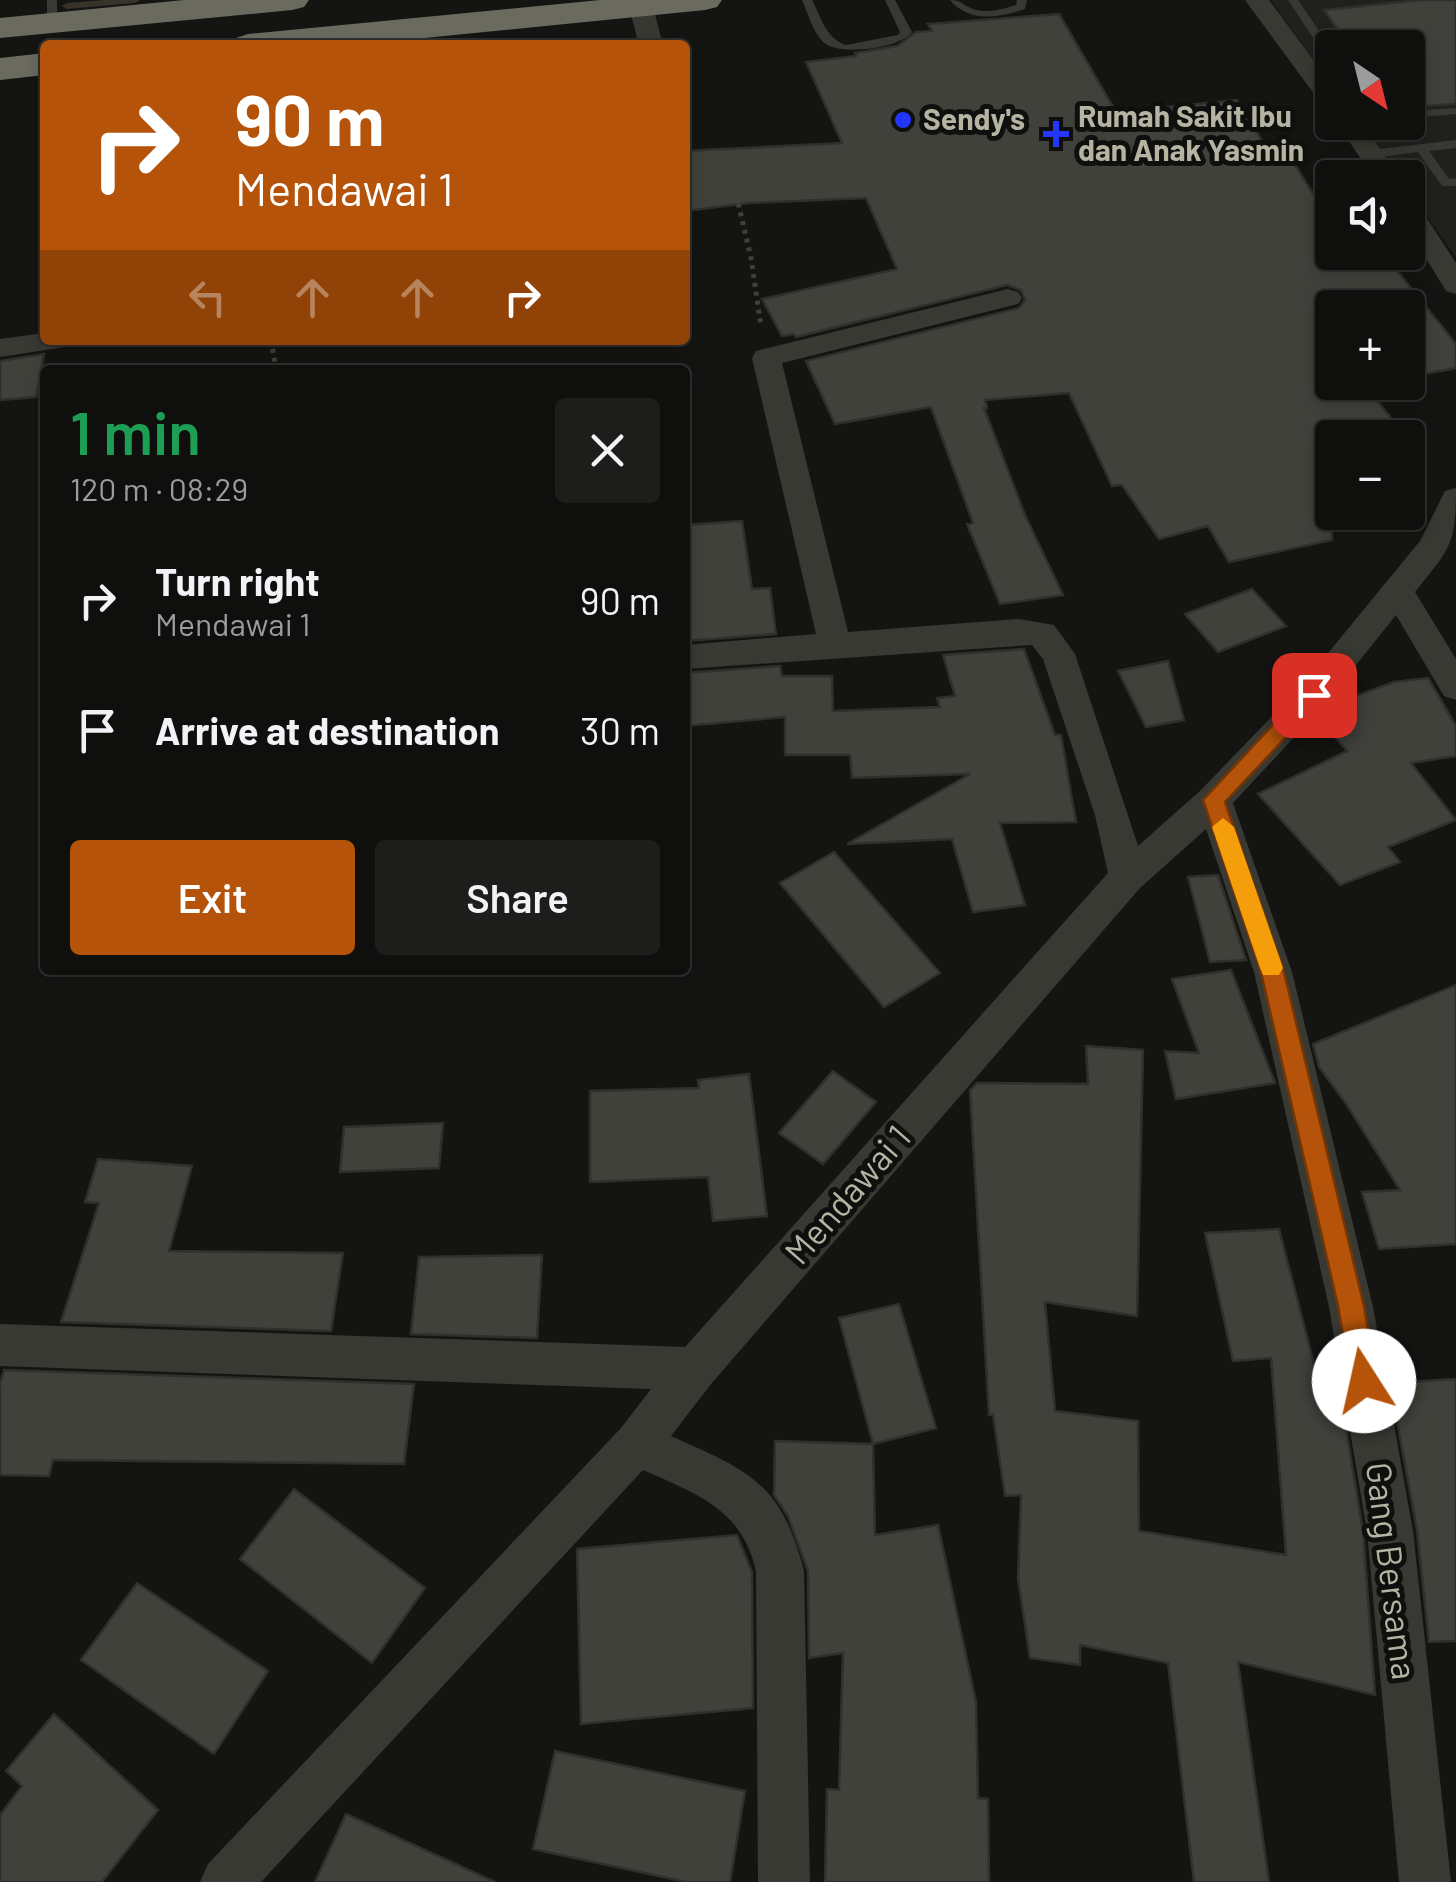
<!DOCTYPE html>
<html lang="en">
<head>
<meta charset="utf-8">
<style>
	:root { --surface:#0f0f0e; --page:#1d1d1c; --text:#f1f3f6; --muted:#9b9c9e; --line:#2f2f2e; --accent:#b45309 }
	body { margin:0; font-family:Barlow,sans-serif; background:var(--page); color:var(--text); height:100vh; display:flex; flex-direction:column; font-size:38px; white-space:nowrap }
	* { box-sizing:border-box; margin:0 }
	p { font-size:32px; color:var(--muted) }
	.icon { flex:none; width:55px; height:55px; fill:none; stroke:currentColor; stroke-width:2; stroke-linecap:round; stroke-linejoin:round }
	.map { position:relative; flex:1; overflow:hidden }
	.details { position:absolute; left:40px; top:365px; width:650px; height:610px; display:flex; flex-direction:column; background:var(--surface); border-radius:10px; box-shadow:0 5px 15px #0003,0 0 0 2px var(--line) }
	.details>* { flex:none }
	.guide { position:absolute; left:40px; top:40px; width:650px; height:305px; border-radius:10px; box-shadow:0 5px 15px #0003,0 0 0 2px var(--line); background:#b45309; color:#fff; overflow:hidden }
	.needle { width:65px; rotate:145deg }
	.buttons { position:absolute; left:1315px; top:30px; display:grid; gap:20px }
	.buttons a { display:grid; place-items:center; width:110px; height:110px; border-radius:10px; background:var(--surface); box-shadow:0 5px 15px #0003,0 0 0 2px var(--line); font-size:50px }
	.pin { position:absolute; display:grid; place-items:center; width:85px; height:85px; color:#fff; margin:-42px; border-radius:20px; box-shadow:0 5px 15px #0006 }
	.me { position:absolute; width:110px; margin:-55px; rotate:350deg; stroke-linejoin:round; filter:drop-shadow(0 0 8px #0008) }
	.turn { display:flex; align-items:center; gap:35px; height:210px; padding:0 30px; font-size:45px }
	.turn .icon { width:130px; height:130px; stroke-width:2.5 }
	.turn b { display:block; font-size:70px; line-height:85px }
	.lanes { display:flex; align-items:center; height:95px; padding:0 30px; background:#0003; justify-content:center; gap:50px; direction:ltr }
	.lanes .off { opacity:.35 }
	.round { display:grid; place-items:center; flex:none; width:105px; height:105px; border-radius:10px; background:var(--page) }
	.head { display:flex; align-items:center; justify-content:space-between; height:170px; padding:0 30px }
	h1 { font-size:60px; font-weight:600; line-height:75px; color:#1e9e55 }
	.button { display:flex; gap:20px; margin-top:auto; padding:20px 30px }
	.button a { flex:1; height:115px; border-radius:10px; background:var(--accent); color:#fff; font-size:40px; font-weight:600; line-height:115px; text-align:center }
	.button a+a { background:var(--page); color:var(--text) }
	ul { padding:0; list-style:none }
	li { display:flex; align-items:center; gap:30px; height:130px; padding:0 30px }
	li div { flex:1 }
	li b { display:block; font-size:38px }
	li em { font-style:normal }
	.map>svg:first-child { display:block }
</style>
</head>
<body>
<div class="map">
<svg width="1456" height="1882" viewBox="0 0 1456 1882">
	<rect width="100%" height="100%" fill="#141412"/>
	<path fill="#20211e" d="M 1271,0 L 1456,0 L 1456,257 L 1408,190 L 1408,178 L 1399,177 L 1359,123 L 1408,122 L 1408,48 L 1332,48 L 1332,85 Z"/>
	<g fill="none" stroke-linecap="round" stroke-linejoin="round">
		<path fill="#383328" fill-rule="evenodd" d="M 103,0 L 140,0 L 135,3 L 67,9 L 62,6 L 67,3 Z"/>
	</g>
	<path fill="#41413c" stroke="#2f302c" stroke-width="2.5" d="M 1421,0 L 1456,0 L 1456,104 L 1408,107 L 1408,48 L 1351,48 L 1324,10 Z
		M 1059,14 L 1116,112 L 1237,100 L 1270,154 L 1287,152 L 1332,224 L 1332,252 L 1382,252 L 1456,344 L 1456,368 L 1408,377 L 1408,308 L 1332,308 L 1332,382 L 1363,382 L 1400,430 L 1365,438 L 1332,438 L 1332,540 L 1229,562 L 1208,526 L 1159,539 L 1122,485 L 1112,486 L 1069,393 L 985,400 L 987,408 L 984,408 L 1025,515 L 1063,595 L 1000,604 L 967,524 L 973,523 L 931,407 L 835,424 L 806,361 L 1019,308 L 1025,300 L 1021,290 L 1007,285 L 796,337 L 794,334 L 782,336 L 762,299 L 897,269 L 866,198 L 749,203 L 685,211 L 685,151 L 842,143 L 806,62 L 856,56 L 855,53 L 897,46 L 916,32 L 932,31 L 928,24 Z
		M 44,354 L 36,397 L 0,400 L 0,361 Z
		M 742,521 L 752,589 L 770,588 L 776,634 L 685,641 L 685,525 Z
		M 1252,589 L 1286,626 L 1218,652 L 1185,614 Z
		M 1024,649 L 1055,735 L 1061,735 L 1076,822 L 1000,823 L 1025,905 L 973,912 L 952,839 L 847,844 L 970,774 L 852,778 L 850,755 L 785,755 L 785,717 L 685,726 L 685,673 L 780,666 L 782,676 L 832,676 L 833,711 L 940,707 L 937,698 L 955,696 L 943,655 Z
		M 1168,661 L 1184,720 L 1146,727 L 1118,671 Z
		M 1428,678 L 1456,726 L 1456,756 L 1411,763 L 1456,820 L 1388,847 L 1400,862 L 1340,885 L 1258,794 L 1347,751 L 1318,717 L 1328,706 L 1394,682 Z
		M 834,852 L 940,973 L 884,1007 L 780,883 Z
		M 1218,875 L 1246,960 L 1210,962 L 1188,877 Z
		M 1231,970 L 1275,1083 L 1176,1099 L 1165,1051 L 1199,1053 L 1172,979 Z
		M 1456,985 L 1456,1244 L 1379,1249 L 1362,1192 L 1400,1190 L 1347,1105 L 1319,1067 L 1313,1044 Z
		M 1086,1046 L 1143,1050 L 1137,1316 L 1045,1302 L 1055,1411 L 1138,1421 L 1139,1531 L 1286,1555 L 1271,1358 L 1233,1361 L 1205,1233 L 1279,1229 L 1320,1387 L 1339,1386 L 1363,1531 L 1375,1695 L 1238,1662 L 1269,1882 L 1194,1882 L 1168,1663 L 1080,1645 L 1080,1665 L 1030,1658 L 1018,1579 L 1021,1495 L 1005,1496 L 993,1414 L 989,1415 L 970,1090 L 977,1083 L 1088,1084 Z
		M 833,1071 L 876,1102 L 823,1164 L 779,1133 Z
		M 749,1074 L 767,1216 L 713,1221 L 708,1177 L 590,1182 L 590,1091 L 699,1088 L 698,1080 Z
		M 443,1123 L 439,1168 L 340,1172 L 344,1127 Z
		M 98,1159 L 192,1166 L 169,1251 L 343,1253 L 331,1331 L 61,1322 L 99,1203 L 85,1202 Z
		M 542,1255 L 537,1338 L 411,1334 L 419,1257 Z
		M 899,1304 L 936,1428 L 873,1444 L 839,1318 Z
		M 4,1370 L 414,1384 L 404,1464 L 53,1460 L 49,1476 L 0,1475 L 0,1384 Z
		M 1456,1379 L 1456,1641 L 1429,1642 L 1417,1530 L 1390,1383 Z
		M 775,1441 L 873,1444 L 875,1535 L 938,1525 L 976,1702 L 978,1798 L 988,1799 L 989,1882 L 825,1882 L 827,1789 L 839,1790 L 843,1653 L 809,1658 L 808,1571 L 788,1516 L 774,1495 Z
		M 294,1489 L 425,1588 L 372,1663 L 240,1559 Z
		M 737,1535 L 752,1572 L 753,1708 L 581,1724 L 577,1549 Z
		M 137,1583 L 268,1671 L 214,1754 L 81,1660 Z
		M 54,1714 L 158,1810 L 102,1882 L 0,1882 L 0,1815 L 22,1786 L 6,1771 Z
		M 555,1751 L 745,1791 L 730,1882 L 686,1882 L 533,1849 Z
		M 346,1814 L 495,1882 L 315,1882 Z"/>
	<g fill="none" stroke-linecap="round" stroke-linejoin="round">
		<path stroke="#404039" stroke-width="5" stroke-dasharray="4 5" stroke-linecap="butt" d="M 726,151 L 751,258 L 761,326
			M 271,340 L 276,370"/>
		<path fill="#393933" fill-rule="evenodd" d="M 47,0 L 57,0 L 57,24 L 47,22 Z
			M 802,0 L 812,0 C 821,17 826,39 846,45 L 898,35 L 900,32 L 885,0 L 895,0 L 912,32 C 901,48 839,57 823,42 C 813,32 808,13 802,0 Z
			M 950,0 C 962,0 962,5 973,9 C 987,14 1003,9 1016,5 L 1017,0 L 1027,0 L 1025,9 C 998,18 969,23 950,0 Z
			M 1288,0 L 1298,0 L 1332,50 L 1332,61 L 1328,60 Z
			M 1456,108 L 1456,114 L 1408,118 L 1408,111 Z
			M 1456,140 L 1456,148 L 1429,151 L 1449,179 L 1456,178 L 1456,186 L 1442,186 L 1418,152 L 1372,158 L 1366,154 L 1372,150 Z"/>
		<path fill="#393933" fill-rule="evenodd" d="M 641,0 L 653,7 L 663,45 L 639,45 L 629,7 Z
			M 1245,0 L 1269,0 L 1332,85 L 1332,108 L 1323,106 Z
			M 1336,122 L 1361,122 L 1400,178 L 1374,178 Z
			M 1408,201 L 1417,203 L 1456,263 L 1456,294 L 1446,291 L 1408,229 Z
			M 1008,289 L 1018,292 L 1022,298 L 1018,304 L 782,363 L 848,632 L 1019,619 L 1054,625 L 1075,654 L 1138,846 L 1201,790 L 1301,686 L 1420,541 L 1445,491 L 1456,488 C 1456,546 1450,548 1415,592 L 1456,659 L 1456,700 L 1444,696 L 1396,615 L 1325,704 L 1233,803 L 1292,972 L 1373,1307 L 1413,1531 L 1451,1882 L 1399,1882 L 1367,1531 L 1329,1307 L 1254,972 L 1206,829 L 1140,888 L 711,1384 L 671,1436 C 749,1471 781,1482 804,1571 L 810,1882 L 758,1882 L 756,1571 C 742,1509 697,1494 643,1470 L 261,1882 L 200,1882 L 208,1864 L 621,1428 L 651,1389 L 0,1366 L 0,1324 L 685,1347 L 1108,873 L 1095,815 L 1043,659 L 1032,645 L 685,669 L 685,645 L 816,634 L 752,358 L 756,351 Z
			M 45,333 L 45,340 L 75,340 L 71,346 L 0,357 L 0,339 Z"/>
		<path fill="#6b6a5f" fill-rule="evenodd" d="M 184,0 L 309,0 L 304,7 L 292,10 L 0,38 L 0,18 Z
			M 600,0 L 722,0 L 717,7 L 705,10 L 354,45 L 230,45 L 236,38 L 248,34 Z
			M 45,53 L 45,75 L 0,80 L 0,58 Z"/>
	</g>
	<path fill="#b45309" stroke="#753606" stroke-width="2.5" d="M 1314,687 L 1321,689 L 1324,695 L 1321,700 L 1225,802 L 1284,972 L 1364,1306 L 1377,1381 L 1373,1391 L 1364,1395 L 1355,1391 L 1351,1381 L 1338,1306 L 1261,972 L 1203,800 L 1306,689 Z"/>
	<path fill="#f59e0b" d="M 1223,818 L 1234,827 L 1283,968 L 1279,975 L 1263,975 L 1260,968 L 1212,827 Z"/>
	<g fill="#2436fb" stroke="#0f0f0d" stroke-width="4">
		<circle cx="903" cy="120" r="10"/>
		<path d="M1051 119h10v10h10v10h-10v10h-10v-10h-10v-10h10z"/>
	</g>
	<g text-anchor="middle" stroke-width="10" stroke-linejoin="round" paint-order="stroke">
		<g font-size="30" font-weight="bold" fill="#b5b4a3" stroke="#0f0f0d" text-anchor="start">
			<text x="1078" y="127">Rumah Sakit Ibu<tspan x="1078" dy="34">dan Anak Yasmin</tspan></text>
			<text x="923" y="130">Sendy's</text>
		</g>
		<g font-size="35" fill="#b5b4a3" stroke="#0f0f0d">
			<text transform="translate(848 1195) rotate(-49)" y="12">Mendawai 1</text>
			<text transform="translate(1391 1571) rotate(83)" y="12">Gang Bersama</text>
		</g>
	</g>
</svg>
<div class="buttons">
<a><svg class="needle" viewBox="-14 -14 28 28"><path d="M0-13l5 13h-10z" fill="#e53935"/><path d="M0 13l5-13h-10z" fill="#9b9c9e"/></svg></a>
<a><svg class="icon" aria-label="sound" viewBox="0 0 24 24"><path d="M4 9h4l5-4v14l-5-4H4zM17 9q2 3 0 6"/></svg></a>
<a>+</a>
<a>−</a>
</div>
<div class="pin" style="left:1314px;top:695px;background:#d93025"><svg class="icon" aria-label="arrive" viewBox="0 0 24 24"><path d="M6 21V4h12l-3 4 3 4H6"/></svg></div>
<svg class="me" style="left:1364px;top:1381px" viewBox="-20 -20 40 40"><circle r="19" fill="#fff"/><path d="M0-13L10 11 0 6-10 11z" fill="#b45309"/></svg>
<div class="guide">
<div class="turn"><svg class="icon" aria-label="right" viewBox="0 0 24 24"><path d="M7 20v-9h11M14 6l5 5-5 5"/></svg><div><b>90 m</b>Mendawai 1</div></div>
<div class="lanes"><svg class="icon off" aria-label="left" viewBox="0 0 24 24"><path d="M17 20v-9H6M10 6l-5 5 5 5"/></svg><svg class="icon off" aria-label="ahead" viewBox="0 0 24 24"><path d="M12 20V5M6 11l6-6 6 6"/></svg><svg class="icon off" aria-label="ahead" viewBox="0 0 24 24"><path d="M12 20V5M6 11l6-6 6 6"/></svg><svg class="icon" aria-label="right" viewBox="0 0 24 24"><path d="M7 20v-9h11M14 6l5 5-5 5"/></svg></div>
</div>
<section class="details">
<div class="head"><div><h1>1 min</h1><p>120 m · 08:29</p></div><a class="round"><svg class="icon" aria-label="close" viewBox="0 0 24 24"><path d="M6 6l12 12M18 6L6 18"/></svg></a></div>
<ul>
<li><svg class="icon" aria-label="right" viewBox="0 0 24 24"><path d="M7 20v-9h11M14 6l5 5-5 5"/></svg><div><b>Turn right</b><p>Mendawai 1</p></div><em>90 m</em></li>
<li><svg class="icon" aria-label="arrive" viewBox="0 0 24 24"><path d="M6 21V4h12l-3 4 3 4H6"/></svg><div><b>Arrive at destination</b></div><em>30 m</em></li>
</ul>
<div class="button"><a>Exit</a><a>Share</a></div>
</section>
</div>
</body>
</html>
